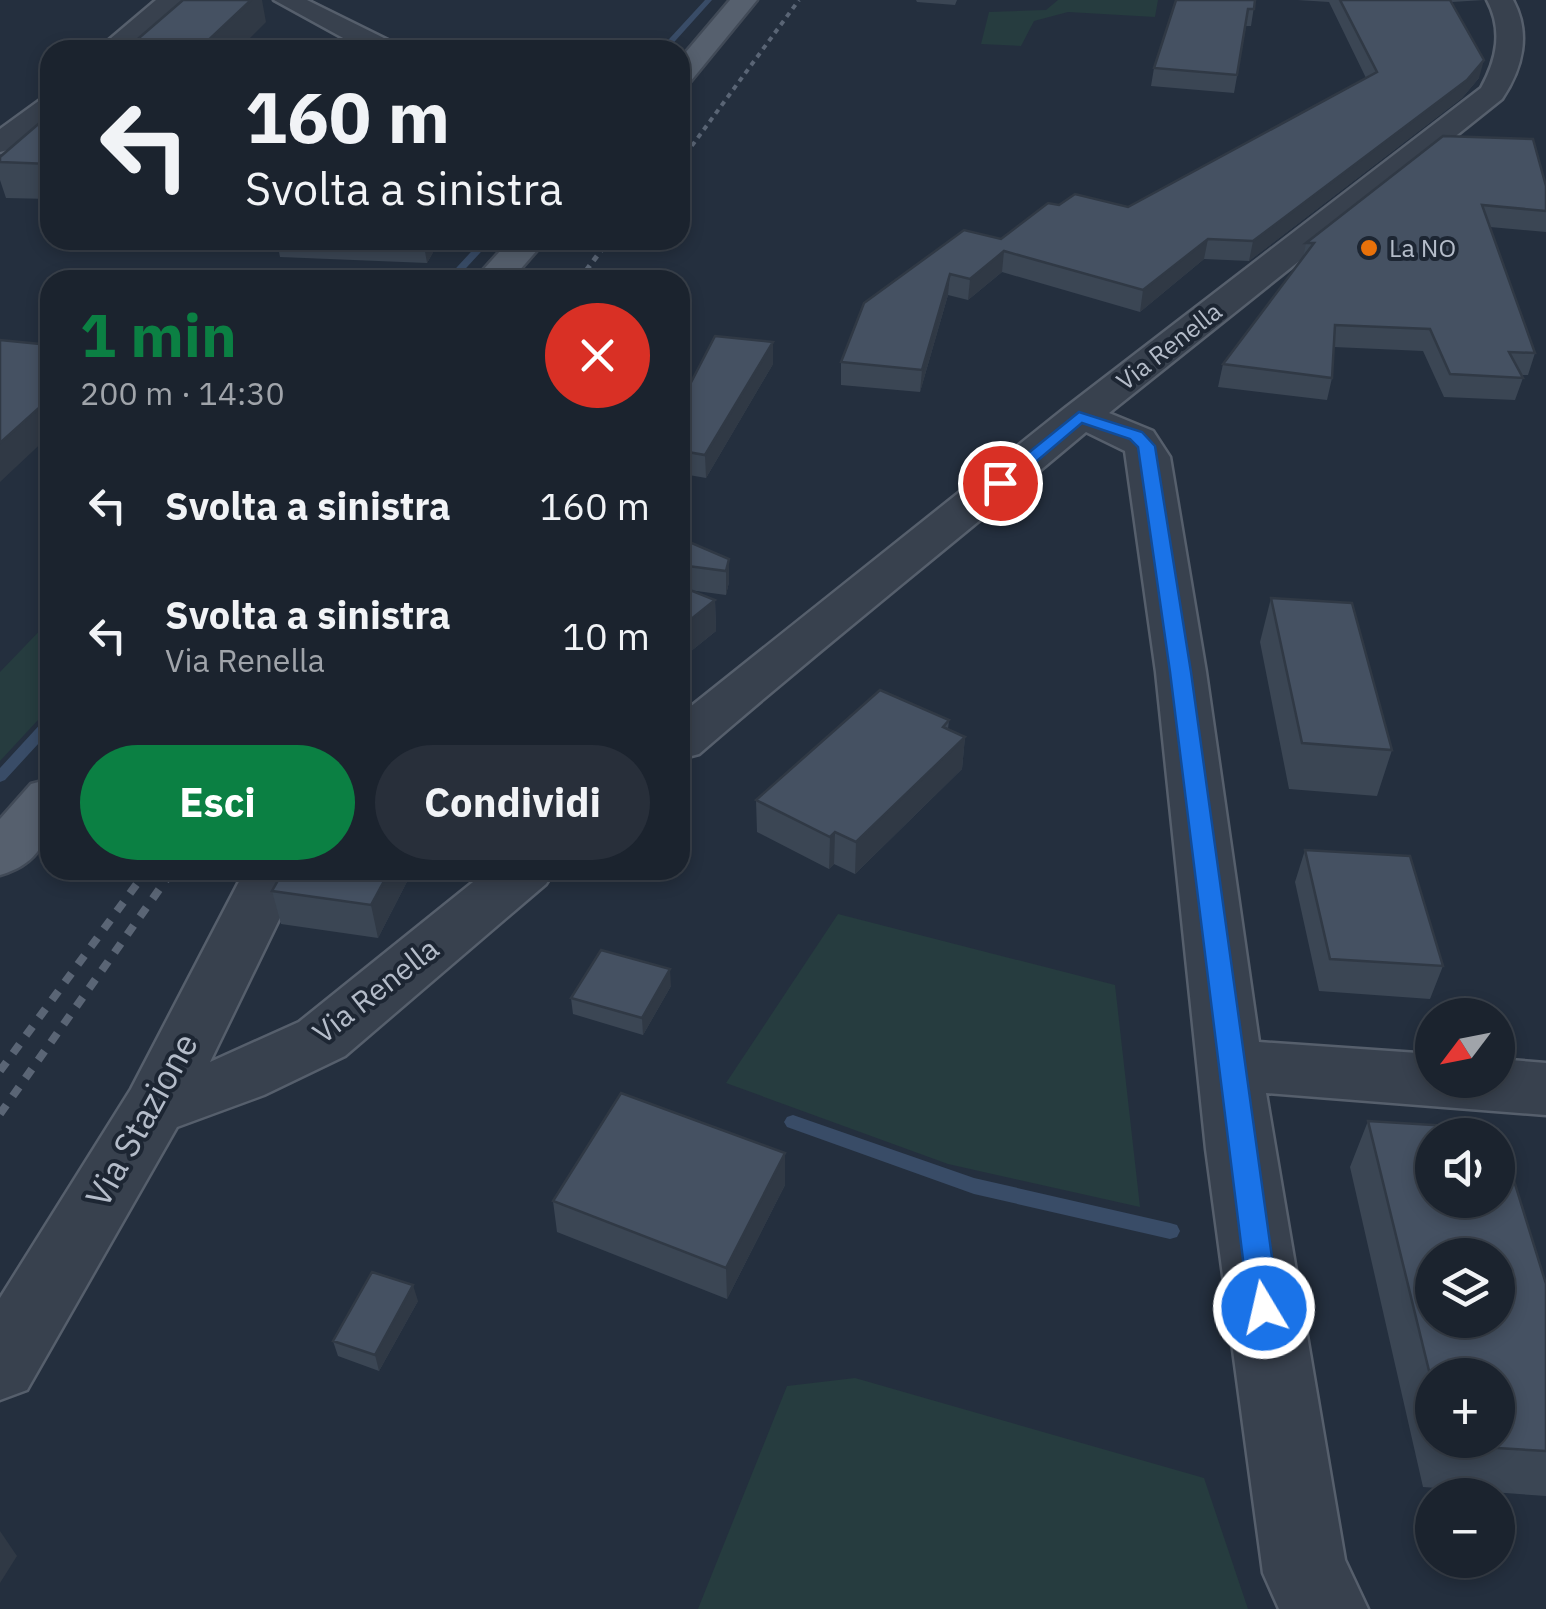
<!DOCTYPE html>
<html lang="it">
<head>
<meta charset="utf-8">
<style>
	:root { --surface:#1b232e; --page:#282f3a; --text:#f1f3f6; --muted:#a0a4aa; --line:#39404a; --accent:#0b8043 }
	body { margin:0; font-family:"IBM Plex Sans",sans-serif; background:var(--page); color:var(--text); height:100vh; display:flex; flex-direction:column; font-size:38px; white-space:nowrap }
	* { box-sizing:border-box; margin:0 }
	p { font-size:32px; color:var(--muted) }
	.icon { flex:none; width:55px; height:55px; fill:none; stroke:currentColor; stroke-width:2; stroke-linecap:round; stroke-linejoin:round }
	.map { position:relative; flex:1; overflow:hidden }
	.drawer { position:absolute; left:40px; top:270px; width:650px; height:610px; display:flex; flex-direction:column; background:var(--surface); border-radius:30px; box-shadow:0 5px 15px #0003,0 0 0 2px var(--line) }
	.drawer>* { flex:none }
	.top-card { position:absolute; left:40px; top:40px; width:650px; height:210px; border-radius:30px; box-shadow:0 5px 15px #0003,0 0 0 2px var(--line); background:#1b232e; color:var(--text); overflow:hidden }
	.needle { width:65px; rotate:238deg }
	.tools { position:absolute; left:1415px; top:998px; display:grid; gap:20px }
	.tools a { display:grid; place-items:center; width:100px; height:100px; border-radius:50%; background:var(--surface); box-shadow:0 5px 15px #0003,0 0 0 2px var(--line); font-size:50px }
	.pin { position:absolute; display:grid; place-items:center; width:85px; height:85px; color:#fff; margin:-42px; border:5px solid #fff; border-radius:50%; box-shadow:0 2px 10px #0007 }
	.me { position:absolute; width:110px; margin:-55px; rotate:351deg; stroke-linejoin:round; filter:drop-shadow(0 0 8px #0008) }
	.turn { display:flex; align-items:center; gap:35px; height:210px; padding:0 40px; font-size:45px }
	.turn .icon { width:130px; height:130px; stroke-width:2.5 }
	.turn b { display:block; font-size:70px; line-height:85px }
	.round { display:grid; place-items:center; flex:none; width:105px; height:105px; border-radius:52px; background:var(--page) }
	.headline { display:flex; align-items:center; justify-content:space-between; height:170px; padding:0 40px }
	h1 { font-size:60px; font-weight:700; line-height:75px; color:var(--accent) }
	.cta { display:flex; gap:20px; margin-top:auto; padding:20px 40px }
	.cta a { flex:1; height:115px; border-radius:60px; background:var(--accent); color:#fff; font-size:40px; font-weight:700; line-height:115px; text-align:center }
	.cta a+a { background:var(--page); color:var(--text) }
	ul { padding:0; list-style:none }
	li { display:flex; align-items:center; gap:30px; height:130px; padding:0 40px }
	li div { flex:1 }
	li b { display:block; font-size:38px }
	li em { font-style:normal }
	.map>svg:first-child { display:block }
</style>
</head>
<body>
<div class="map">
<svg width="1546" height="1609" viewBox="0 0 1546 1609">
	<rect width="100%" height="100%" fill="#242f3e"/>
	<path fill="#263c3f" d="M 1058,0 L 1158,0 L 1155,17 L 1068,12 L 1034,21 L 1021,46 L 981,44 L 989,12 L 1046,10 Z
		M 50,620 L 50,707 L 0,761 L 0,672 Z
		M 838,914 L 1115,985 L 1140,1207 L 948,1164 L 726,1083 Z
		M 855,1378 L 1204,1478 L 1248,1609 L 698,1609 L 787,1386 Z"/>
	<g fill="none" stroke-linecap="round" stroke-linejoin="round">
		<path fill="#394c67" fill-rule="evenodd" d="M 705,0 L 712,0 L 667,50 L 659,50 Z
			M 482,240 L 492,240 L 455,280 L 445,280 Z
			M 50,718 L 50,731 L 5,780 L 0,782 L 0,768 L 45,719 Z
			M 793,1115 L 974,1178 L 1170,1223 L 1177,1225 L 1180,1231 L 1177,1237 L 1170,1239 L 974,1194 L 787,1127 L 784,1122 L 787,1117 Z"/>
		<g stroke="#565f6c" stroke-width="5">
			<path id="minor" d="M 156,0 L 185,0 L 127,50 L 97,50 Z
				M 274,0 L 307,0 L 396,44 L 400,50 L 365,50 Z
				M 1487,0 L 1513,0 C 1531,33 1523,68 1502,99 L 1109,413 L 1153,431 L 1170,457 L 1206,672 L 1259,1042 L 1432,1054 L 1432,1080 L 1498,1080 L 1498,1059 L 1546,1063 L 1546,1115 L 1266,1093 L 1345,1560 L 1368,1609 L 1279,1609 L 1263,1573 L 1206,1149 L 1156,672 L 1125,451 L 1086,432 C 958,540 826,644 699,754 L 680,759 L 680,715 L 1065,408 L 1481,88 C 1497,59 1503,30 1487,0 Z
				M 50,97 L 50,120 L 11,149 L 0,152 L 0,129 L 40,100 Z
				M 245,870 L 303,870 L 210,1062 L 299,1022 L 488,870 L 555,870 L 546,884 L 345,1056 L 264,1095 L 177,1127 L 27,1390 L 0,1400 L 0,1298 L 131,1089 Z"/>
		</g>
		<g stroke="#414a57" stroke-width="5">
			<path id="major" d="M 730,0 L 757,0 L 690,82 L 680,84 L 680,59 Z
				M 510,240 L 546,240 L 511,280 L 474,280 Z
				M 50,779 C 50,824 52,860 0,875 L 0,819 L 31,784 Z"/>
		</g>
		<use href="#minor" fill="#38414e" fill-rule="evenodd"/>
		<use href="#major" fill="#56606e" fill-rule="evenodd"/>
		<path stroke="#5a6575" stroke-width="4" stroke-dasharray="5 5" stroke-linecap="butt" d="M 680,162 L 799,0"/>
		<path stroke="#5a6575" stroke-width="5" stroke-dasharray="6 6" stroke-linecap="butt" d="M 579,280 L 609,240"/>
		<path stroke="#5a6575" stroke-width="8" stroke-dasharray="11 11" stroke-linecap="butt" d="M 0,1071 L 147,870
			M 0,1114 L 173,870"/>
	</g>
	<path fill="#3b4654" fill-rule="evenodd" d="M 916,0 L 957,0 L 955,5 L 917,2 Z
		M 1175,0 L 1255,0 L 1251,26 L 1246,26 L 1234,93 L 1151,86 L 1154,68 L 1176,0 Z
		M 1297,0 L 1484,0 L 1452,2 L 1479,78 L 1462,98 L 1249,261 L 1204,259 L 1140,312 L 1002,272 L 968,300 L 948,295 L 920,392 L 841,385 L 841,362 L 864,303 L 1001,239 L 1059,205 L 1128,207 L 1366,78 L 1329,2 Z
		M 50,114 L 50,199 L 6,198 L 0,180 L 0,157 Z
		M 1546,186 L 1546,232 L 1490,227 L 1535,353 L 1528,375 L 1521,375 L 1523,378 L 1515,400 L 1444,397 L 1423,351 L 1334,347 L 1332,378 L 1327,400 L 1218,387 L 1223,364 L 1303,258 L 1306,243 Z
		M 230,240 L 440,240 L 427,263 L 280,257 L 278,247 L 231,245 Z
		M 773,364 L 706,478 L 683,474 L 680,480 L 686,392 Z
		M 680,538 L 729,559 L 729,582 L 726,595 L 689,590 L 715,600 L 716,631 L 680,660 Z
		M 1271,598 L 1392,750 L 1377,796 L 1289,789 L 1260,642 Z
		M 949,720 L 948,729 L 965,737 L 962,769 L 855,874 L 834,864 L 829,869 L 757,832 L 756,800 Z
		M 1305,850 L 1443,966 L 1430,999 L 1319,991 L 1295,882 Z
		M 284,870 L 413,870 L 378,938 L 281,924 L 272,891 Z
		M 671,986 L 643,1035 L 573,1014 L 571,998 Z
		M 1368,1121 L 1546,1284 L 1546,1496 L 1423,1487 L 1350,1167 ZM 1432,1375 L 1498,1440 L 1432,1440 Z
		M 785,1153 L 785,1185 L 727,1299 L 557,1232 L 553,1201 Z
		M 418,1301 L 379,1371 L 338,1356 L 333,1341 Z"/>
	<path fill="#303945" d="M 251,0 L 262,0 L 266,22 L 238,50 L 198,50 Z
		M 1484,60 L 1479,78 L 1462,98 L 1249,261 L 1253,241 Z
		M 1208,239 L 1204,259 L 1140,312 L 1143,290 Z
		M 423,240 L 440,240 L 427,263 Z
		M 1004,251 L 1002,272 L 968,300 L 970,279 Z
		M 950,274 L 948,295 L 920,392 L 922,370 Z
		M 773,342 L 773,364 L 706,478 L 705,455 Z
		M 50,398 L 50,435 L 0,482 L 0,443 Z
		M 682,451 L 683,474 L 680,480 L 680,455 Z
		M 729,559 L 729,582 L 726,595 L 726,571 Z
		M 715,600 L 716,631 L 680,660 L 680,628 Z
		M 965,737 L 962,769 L 855,874 L 856,842 Z
		M 835,832 L 834,864 L 829,869 L 830,837 Z
		M 390,870 L 413,870 L 378,938 L 371,905 Z
		M 670,969 L 671,986 L 643,1035 L 642,1018 Z
		M 785,1153 L 785,1185 L 727,1299 L 726,1268 Z
		M 413,1285 L 418,1301 L 379,1371 L 375,1355 Z
		M 0,1531 L 17,1556 L 0,1583 Z"/>
	<path fill="#455162" stroke="#303945" stroke-width="2.5" fill-rule="evenodd" d="M 183,0 L 251,0 L 198,50 L 125,50 Z
		M 1176,0 L 1255,0 L 1254,9 L 1248,9 L 1237,75 L 1154,68 Z
		M 1340,0 L 1450,0 L 1484,60 L 1467,80 L 1253,241 L 1208,239 L 1143,290 L 1004,251 L 970,279 L 950,274 L 922,370 L 841,362 L 864,303 L 964,230 L 1001,239 L 1048,203 L 1059,205 L 1075,194 L 1128,207 L 1377,72 Z
		M 50,114 L 50,164 L 0,162 L 0,157 Z
		M 1443,136 L 1533,139 L 1546,186 L 1546,211 L 1482,205 L 1535,353 L 1509,352 L 1523,378 L 1450,374 L 1430,329 L 1335,325 L 1332,378 L 1223,364 L 1314,243 L 1306,243 Z
		M 715,336 L 773,342 L 705,455 L 682,451 L 680,455 L 680,392 L 686,392 Z
		M 0,340 L 50,345 L 50,398 L 0,443 Z
		M 680,538 L 729,559 L 726,571 L 680,565 Z
		M 680,586 L 715,600 L 680,628 Z
		M 1271,598 L 1352,603 L 1392,750 L 1302,743 Z
		M 880,690 L 949,720 L 943,727 L 965,737 L 856,842 L 835,832 L 830,837 L 756,800 Z
		M 1305,850 L 1410,856 L 1443,966 L 1330,959 Z
		M 284,870 L 390,870 L 371,905 L 272,891 Z
		M 601,950 L 670,969 L 642,1018 L 571,998 Z
		M 621,1093 L 785,1153 L 726,1268 L 553,1201 Z
		M 1368,1121 L 1498,1129 L 1546,1284 L 1546,1451 L 1448,1445 L 1446,1440 L 1498,1440 L 1498,1375 L 1432,1375 L 1432,1383 ZM 1432,1135 L 1498,1135 L 1498,1200 L 1432,1200 ZM 1432,1255 L 1498,1255 L 1498,1320 L 1432,1320 Z
		M 372,1272 L 413,1285 L 375,1355 L 333,1341 Z"/>
	<path fill="#1a73e8" stroke="#114b97" stroke-width="2.5" d="M 1079,412 L 1142,432 L 1155,446 L 1191,672 L 1279,1308 L 1275,1317 L 1264,1321 L 1253,1317 L 1249,1308 L 1170,672 L 1138,447 L 1130,439 L 1082,423 L 1006,487 L 994,487 L 991,483 Z"/>
	<circle fill="#e8710a" stroke="#1d2633" stroke-width="4" cx="1369" cy="248" r="10"/>
	<g text-anchor="middle" stroke-width="8" stroke-linejoin="round" paint-order="stroke">
		<g font-size="25" fill="#b4bcc9" stroke="#1d2633" text-anchor="start">
			<text x="1389" y="257">La NO</text>
		</g>
		<g font-size="25" fill="#b4bcc9" stroke="#1d2633">
			<text transform="translate(1169 346) rotate(-38)" y="9">Via Renella</text>
		</g>
		<g font-size="30" fill="#b4bcc9" stroke="#1d2633">
			<text transform="translate(376 991) rotate(-38)" y="10">Via Renella</text>
		</g>
		<g font-size="35" fill="#b4bcc9" stroke="#1d2633">
			<text transform="translate(142 1120) rotate(-61)" y="12">Via Stazione</text>
		</g>
	</g>
</svg>
<div class="tools">
<a><svg class="needle" viewBox="-14 -14 28 28"><path d="M0-13l5 13h-10z" fill="#e53935"/><path d="M0 13l5-13h-10z" fill="#a0a4aa"/></svg></a>
<a><svg class="icon" aria-label="sound" viewBox="0 0 24 24"><path d="M4 9h4l5-4v14l-5-4H4zM17 9q2 3 0 6"/></svg></a>
<a><svg class="icon" aria-label="layers" viewBox="0 0 24 24"><path d="M12 4l9 5-9 5-9-5zM3 14l9 5 9-5"/></svg></a>
<a>+</a>
<a>−</a>
</div>
<div class="pin" style="left:1000px;top:483px;background:#d93025"><svg class="icon" aria-label="arrive" viewBox="0 0 24 24"><path d="M6 21V4h12l-3 4 3 4H6"/></svg></div>
<svg class="me" style="left:1264px;top:1308px" viewBox="-20 -20 40 40"><circle r="17" fill="#1a73e8" stroke="#fff" stroke-width="3"/><path d="M0-11L8 9 0 5-8 9z" fill="#fff"/></svg>
<div class="top-card">
<div class="turn"><svg class="icon" aria-label="left" viewBox="0 0 24 24"><path d="M17 20v-9H6M10 6l-5 5 5 5"/></svg><div><b>160 m</b>Svolta a sinistra</div></div>
</div>
<section class="drawer">
<div class="headline"><div><h1>1 min</h1><p>200 m · 14:30</p></div><a class="round" style="background:#d93025;color:#fff"><svg class="icon" aria-label="close" viewBox="0 0 24 24"><path d="M6 6l12 12M18 6L6 18"/></svg></a></div>
<ul>
<li><svg class="icon" aria-label="left" viewBox="0 0 24 24"><path d="M17 20v-9H6M10 6l-5 5 5 5"/></svg><div><b>Svolta a sinistra</b></div><em>160 m</em></li>
<li><svg class="icon" aria-label="left" viewBox="0 0 24 24"><path d="M17 20v-9H6M10 6l-5 5 5 5"/></svg><div><b>Svolta a sinistra</b><p>Via Renella</p></div><em>10 m</em></li>
</ul>
<div class="cta"><a>Esci</a><a>Condividi</a></div>
</section>
</div>
</body>
</html>
